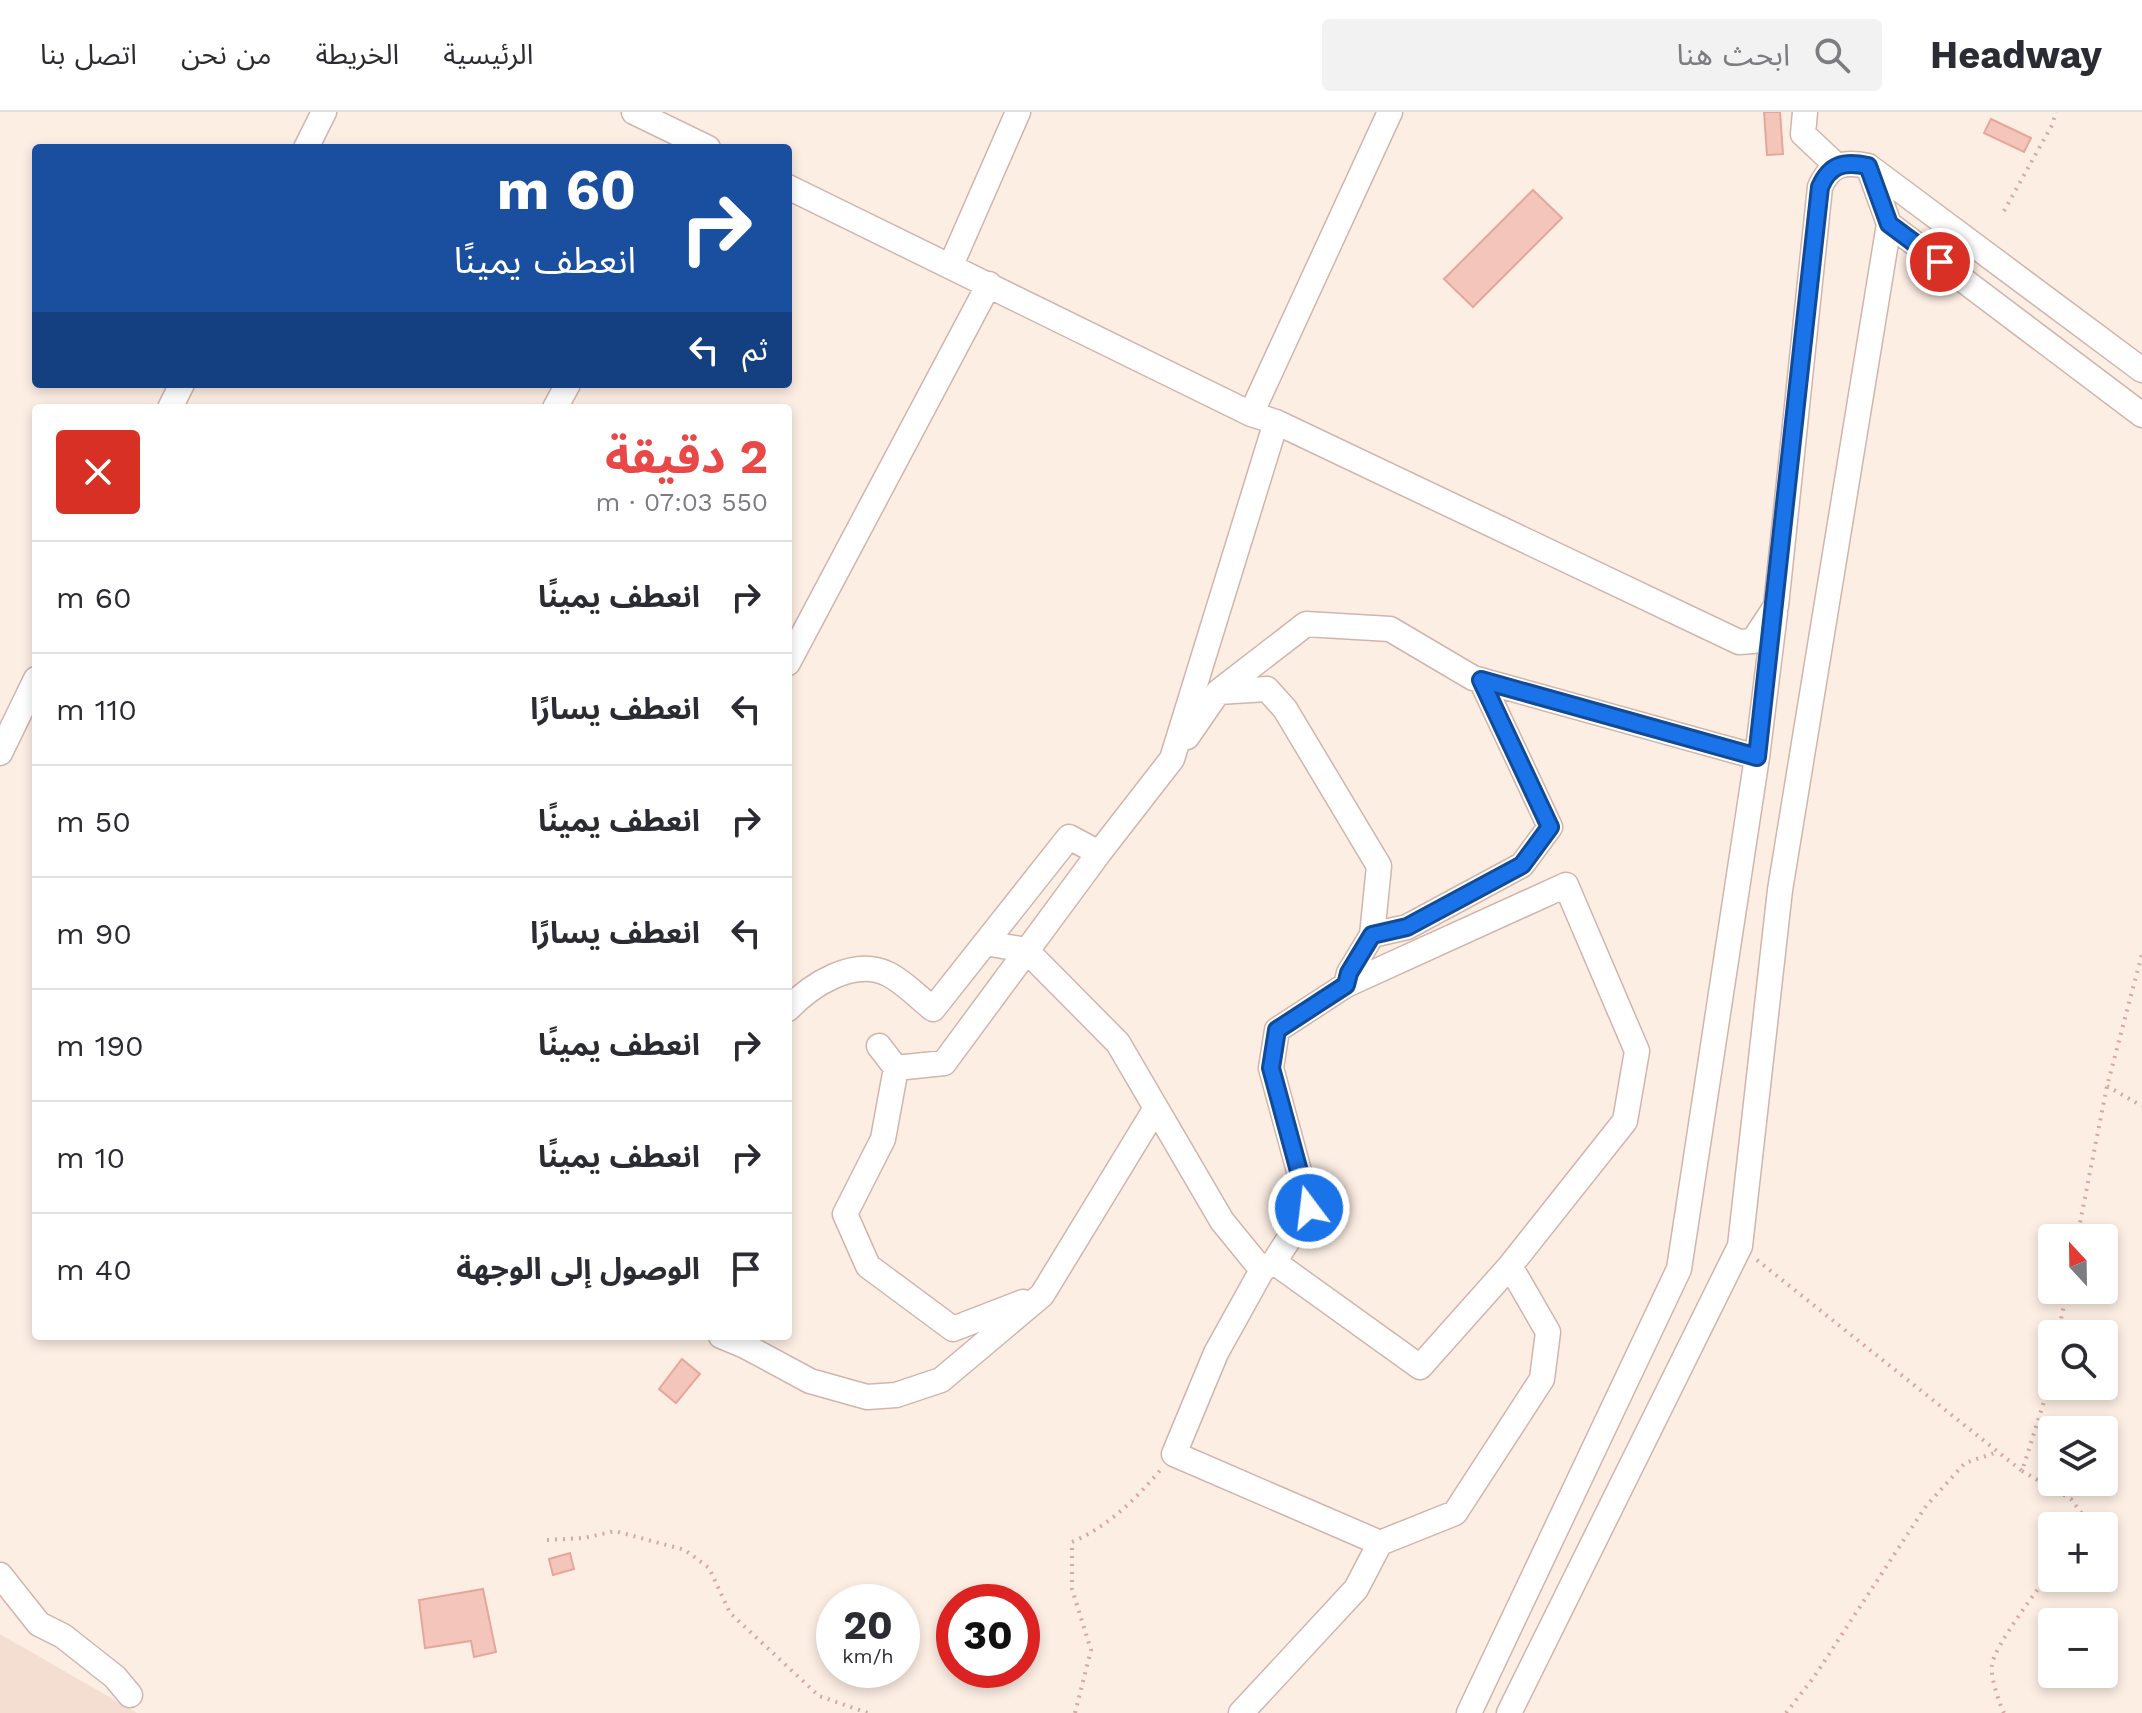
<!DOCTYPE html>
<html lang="ar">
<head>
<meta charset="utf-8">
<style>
	:root { --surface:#fff; --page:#f2f2f3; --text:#2b2b33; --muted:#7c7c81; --line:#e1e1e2; --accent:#e94847 }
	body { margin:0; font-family:"Work Sans","Noto Sans Arabic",sans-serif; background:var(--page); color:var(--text); direction:rtl; height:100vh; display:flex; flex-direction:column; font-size:30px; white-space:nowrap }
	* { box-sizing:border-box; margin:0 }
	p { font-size:26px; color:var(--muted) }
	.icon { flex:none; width:44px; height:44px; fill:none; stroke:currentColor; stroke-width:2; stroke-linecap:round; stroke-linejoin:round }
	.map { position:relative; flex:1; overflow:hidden; direction:ltr }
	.panel { position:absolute; left:32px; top:292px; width:760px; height:936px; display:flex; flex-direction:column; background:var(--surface); border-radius:8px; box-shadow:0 4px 12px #0003; direction:rtl }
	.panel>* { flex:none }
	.banner { position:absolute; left:32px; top:32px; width:760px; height:244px; border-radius:8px; box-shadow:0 4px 12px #0003; direction:rtl; background:#1a4fa0; color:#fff; overflow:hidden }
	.needle { width:52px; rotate:338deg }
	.tools { position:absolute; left:2038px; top:1112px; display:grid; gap:16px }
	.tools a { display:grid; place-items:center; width:80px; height:80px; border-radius:8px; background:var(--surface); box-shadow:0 4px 12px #0003; font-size:40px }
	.speed { position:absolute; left:816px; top:1472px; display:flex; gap:16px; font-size:40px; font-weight:700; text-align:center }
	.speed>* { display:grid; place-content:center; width:104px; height:104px; border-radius:50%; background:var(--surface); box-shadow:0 4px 12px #0003; line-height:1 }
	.speed small { font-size:20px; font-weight:400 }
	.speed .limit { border:12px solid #d22; background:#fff; color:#111 }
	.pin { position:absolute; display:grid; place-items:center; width:68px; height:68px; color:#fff; margin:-34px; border:4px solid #fff; border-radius:50%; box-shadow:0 2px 8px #0007 }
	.me { position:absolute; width:88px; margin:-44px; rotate:345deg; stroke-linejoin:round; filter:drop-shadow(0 0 6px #0008) }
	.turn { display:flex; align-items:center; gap:28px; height:168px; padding:0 24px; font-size:36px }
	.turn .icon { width:104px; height:104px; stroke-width:2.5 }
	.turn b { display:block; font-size:56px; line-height:68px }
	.then { display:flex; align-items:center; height:76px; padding:0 24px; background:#0003; gap:16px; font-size:30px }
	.round { display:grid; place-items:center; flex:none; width:84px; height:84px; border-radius:8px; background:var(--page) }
	.head { display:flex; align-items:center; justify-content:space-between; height:136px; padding:0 24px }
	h1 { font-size:48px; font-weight:700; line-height:60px; color:var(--accent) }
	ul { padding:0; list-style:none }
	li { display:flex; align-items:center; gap:24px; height:112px; padding:0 24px; border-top:2px solid var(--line) }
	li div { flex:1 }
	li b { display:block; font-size:30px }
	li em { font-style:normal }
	header { display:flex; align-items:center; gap:48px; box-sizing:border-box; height:112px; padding:0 40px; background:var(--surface); border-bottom:2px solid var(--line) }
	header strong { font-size:38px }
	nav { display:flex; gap:44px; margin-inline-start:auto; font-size:28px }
	.search { width:560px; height:72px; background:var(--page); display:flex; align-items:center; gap:20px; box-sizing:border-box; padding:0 28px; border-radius:8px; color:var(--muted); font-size:30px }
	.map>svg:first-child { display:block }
</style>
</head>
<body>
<header>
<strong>Headway</strong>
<div class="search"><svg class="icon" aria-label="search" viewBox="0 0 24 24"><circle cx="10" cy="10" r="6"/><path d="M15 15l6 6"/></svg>ابحث هنا</div>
<nav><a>الرئيسية</a><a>الخريطة</a><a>من نحن</a><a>اتصل بنا</a></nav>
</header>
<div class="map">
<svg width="2142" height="1601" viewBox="0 0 2142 1601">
	<rect width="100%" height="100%" fill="#fdeee4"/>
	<path fill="#f4ded2" d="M 0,1522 L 137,1601 L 0,1601 Z"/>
	<path fill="#f3c5bb" stroke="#e6a79b" stroke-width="2" d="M 1764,0 L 1780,0 L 1783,42 L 1767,43 Z
		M 1991,7 L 2031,26 L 2024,40 L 1984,21 Z
		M 1533,78 L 1562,106 L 1473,195 L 1444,167 Z
		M 682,1247 L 700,1262 L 676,1291 L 659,1277 Z
		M 570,1441 L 574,1457 L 553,1463 L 549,1447 Z
		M 483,1477 L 496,1540 L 474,1545 L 471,1529 L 425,1536 L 419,1488 Z"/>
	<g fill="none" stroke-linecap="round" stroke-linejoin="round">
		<g stroke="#d0b5ad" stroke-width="27">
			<path id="minor" d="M 634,0 L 708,36
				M 1805,0 L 1803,22 L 1837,54
				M 306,36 L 324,0
				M 1868,54 L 2142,258
				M 788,75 L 1251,302 L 1276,310 L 1739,530 L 1753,529 L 1776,494 L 1820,75 C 1830,52 1844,49 1868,54 L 1889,112 L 1780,778 L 1740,1134 L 1509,1601
				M 1889,112 L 2142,303
				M 951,153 L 1018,0
				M 170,296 L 182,272
				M 555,296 L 568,272
				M 1251,302 L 1390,0
				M 788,551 L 989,172
				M 1218,580 L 1267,577 L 1285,597 L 1379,754 L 1372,823
				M 1187,625 L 1218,580 L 1306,512 L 1390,517 L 1473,566 L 1757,645
				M 0,641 L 36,567
				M 788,897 C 811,873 854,845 888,862 C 904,870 919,886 933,897 L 1069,725 L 1099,741 L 1172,647 L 1276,310
				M 879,934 L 896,956 L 944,951 L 1099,741
				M 896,956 L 883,1027 L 845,1102 L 868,1154 L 953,1217 L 1023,1190
				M 1156,996 L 1222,1109 L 1262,1158 L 1274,1150 L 1309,1096 L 1271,956 L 1277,918 L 1346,873 L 1349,861 L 1372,823 L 1407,815 L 1522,753 L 1550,715 L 1481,568
				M 1274,1150 L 1420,1255 L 1510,1154 L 1625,1009 L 1637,939 L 1566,773 L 1346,873
				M 1262,1158 L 1216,1241 L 1174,1342 L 1380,1431 L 1455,1401 L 1542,1267 L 1548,1220 L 1510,1154
				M 721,1224 L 745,1234 L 810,1269 L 867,1285 L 896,1283 L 941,1268 L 1042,1183 L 1156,996 L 1118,931 L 1026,838 L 985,831
				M 0,1463 L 39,1512 L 63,1524 L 115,1565 L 130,1583
				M 1241,1601 L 1356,1477 L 1380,1431
				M 1469,1601 L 1679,1157 L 1757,645 L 1775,501"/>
		</g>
		<path stroke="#d8a89e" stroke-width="4" stroke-dasharray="2 6" stroke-linecap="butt" d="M 2004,99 L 2052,13 L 2056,0
			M 2107,974 L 2142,994
			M 2077,1126 L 2107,974 L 2142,842
			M 1757,1148 L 2022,1359 L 2048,1277 L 2052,1255
			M 2058,1222 L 2067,1178
			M 2022,1359 L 2071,1387 L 2085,1406 L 2080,1414
			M 547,1428 L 584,1426 L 615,1419 L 685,1438 L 709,1456 L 730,1501 L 819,1584 L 868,1601
			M 1075,1601 L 1091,1538 L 1072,1477 L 1072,1430 C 1109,1414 1136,1387 1162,1356
			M 1786,1601 L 1814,1565 L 1926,1394 L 1965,1351 L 1997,1340
			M 2004,1601 C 1999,1591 1990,1564 1992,1553 C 1994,1534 2039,1476 2052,1458"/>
		<use href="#minor" stroke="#fff" stroke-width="24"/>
	</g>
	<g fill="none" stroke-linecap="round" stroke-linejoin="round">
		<g stroke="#114b97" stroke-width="20">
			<path id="route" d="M 1309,1096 L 1271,956 L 1277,918 L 1346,873 L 1349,861 L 1372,823 L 1407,815 L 1522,753 L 1550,715 L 1481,568 L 1757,645 L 1820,75 C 1830,52 1844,49 1868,54 L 1889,112 L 1940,150"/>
		</g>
		<use href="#route" stroke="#1a73e8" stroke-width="14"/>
	</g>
</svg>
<div class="tools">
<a><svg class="needle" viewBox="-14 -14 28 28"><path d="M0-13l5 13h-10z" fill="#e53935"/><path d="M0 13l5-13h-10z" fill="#7c7c81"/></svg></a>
<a><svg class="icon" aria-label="search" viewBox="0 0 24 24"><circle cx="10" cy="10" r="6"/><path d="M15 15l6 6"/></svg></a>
<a><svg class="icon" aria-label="layers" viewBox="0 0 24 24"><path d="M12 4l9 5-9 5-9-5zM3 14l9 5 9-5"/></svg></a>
<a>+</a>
<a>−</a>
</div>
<div class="speed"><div>20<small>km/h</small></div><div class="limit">30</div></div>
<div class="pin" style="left:1940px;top:150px;background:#d93025"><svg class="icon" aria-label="arrive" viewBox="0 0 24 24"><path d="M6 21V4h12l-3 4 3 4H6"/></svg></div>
<svg class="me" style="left:1309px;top:1096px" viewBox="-20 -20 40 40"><circle r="17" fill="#1a73e8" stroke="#fff" stroke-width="3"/><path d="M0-11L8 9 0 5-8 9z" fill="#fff"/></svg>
<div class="banner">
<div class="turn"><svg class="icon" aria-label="right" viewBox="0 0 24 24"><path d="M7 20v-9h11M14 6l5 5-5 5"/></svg><div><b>60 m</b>انعطف يمينًا</div></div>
<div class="then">ثم<svg class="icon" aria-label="left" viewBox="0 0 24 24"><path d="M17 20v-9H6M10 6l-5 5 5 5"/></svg></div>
</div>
<section class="panel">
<div class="head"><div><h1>2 دقيقة</h1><p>550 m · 07:03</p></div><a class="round" style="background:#d93025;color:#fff"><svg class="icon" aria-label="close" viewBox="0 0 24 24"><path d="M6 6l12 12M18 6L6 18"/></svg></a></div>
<ul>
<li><svg class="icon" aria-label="right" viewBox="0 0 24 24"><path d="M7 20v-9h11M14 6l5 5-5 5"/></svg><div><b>انعطف يمينًا</b></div><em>60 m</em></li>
<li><svg class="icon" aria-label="left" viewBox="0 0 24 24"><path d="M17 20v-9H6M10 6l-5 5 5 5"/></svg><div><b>انعطف يسارًا</b></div><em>110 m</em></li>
<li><svg class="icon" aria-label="right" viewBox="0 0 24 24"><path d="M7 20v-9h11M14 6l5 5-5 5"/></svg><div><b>انعطف يمينًا</b></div><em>50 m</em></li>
<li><svg class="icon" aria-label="left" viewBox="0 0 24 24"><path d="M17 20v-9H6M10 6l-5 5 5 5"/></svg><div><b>انعطف يسارًا</b></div><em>90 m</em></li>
<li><svg class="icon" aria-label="right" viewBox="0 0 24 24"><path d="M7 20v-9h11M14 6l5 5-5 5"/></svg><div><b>انعطف يمينًا</b></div><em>190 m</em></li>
<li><svg class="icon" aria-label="right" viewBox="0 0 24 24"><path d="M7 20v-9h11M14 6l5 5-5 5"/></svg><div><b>انعطف يمينًا</b></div><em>10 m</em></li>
<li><svg class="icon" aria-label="arrive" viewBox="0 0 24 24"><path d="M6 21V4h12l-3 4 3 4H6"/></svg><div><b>الوصول إلى الوجهة</b></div><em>40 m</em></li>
</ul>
</section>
</div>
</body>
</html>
